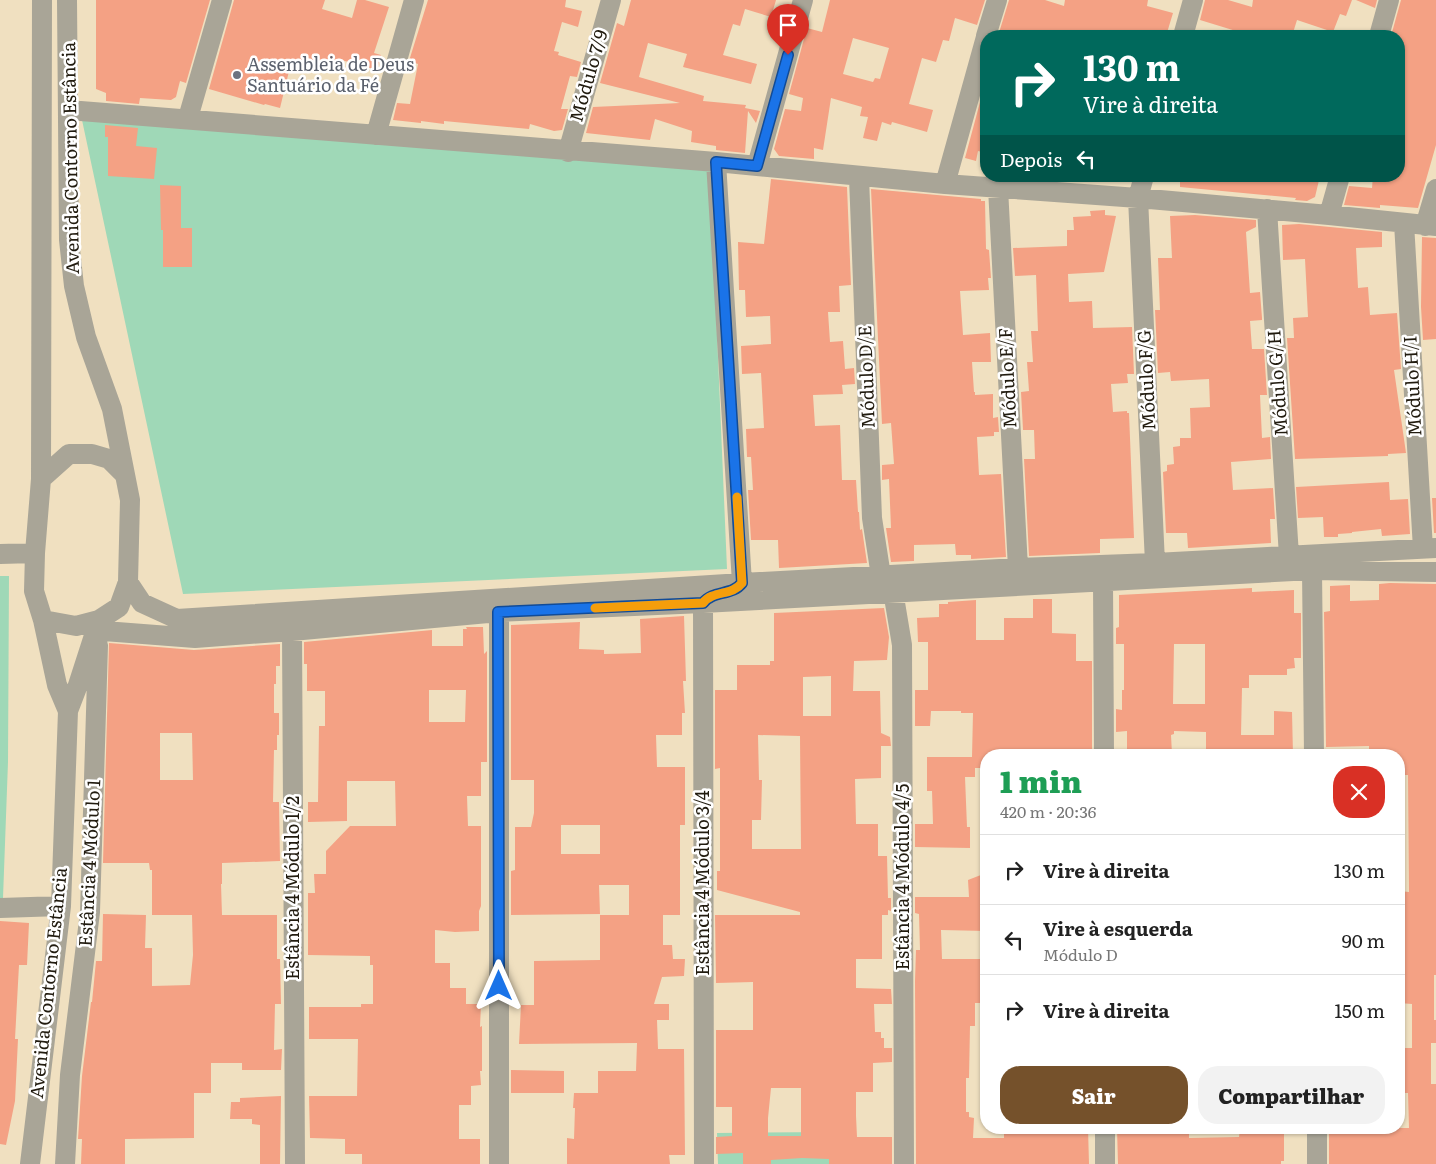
<!DOCTYPE html>
<html lang="pt">
<head>
<meta charset="utf-8">
<style>
	:root { --surface:#fff; --page:#f2f2f2; --text:#222; --muted:#767676; --line:#e0e0e0; --accent:#75512b }
	body { margin:0; font-family:Literata,serif; background:var(--page); color:var(--text); height:100vh; display:flex; flex-direction:column; font-size:19px; white-space:nowrap }
	* { box-sizing:border-box; margin:0 }
	p { font-size:16px; color:var(--muted) }
	.icon { flex:none; width:28px; height:28px; fill:none; stroke:currentColor; stroke-width:2; stroke-linecap:round; stroke-linejoin:round }
	.map { position:relative; flex:1; overflow:hidden }
	.side { position:absolute; left:980px; top:749px; width:425px; height:385px; display:flex; flex-direction:column; background:var(--surface); border-radius:20px; box-shadow:0 1px 4px #0004 }
	.side>* { flex:none }
	.banner { position:absolute; left:980px; top:30px; width:425px; height:152px; border-radius:20px; box-shadow:0 1px 4px #0004; background:#00695c; color:#fff; overflow:hidden }
	.pin { position:absolute; display:grid; place-items:center; width:42px; height:42px; color:#fff; margin:-51px -21px; border-radius:50% 50% 50% 0; rotate:-45deg; box-shadow:0 0 5px #0007 }
	.pin .icon { rotate:45deg }
	.me { position:absolute; width:55px; margin:-28px; rotate:0deg; stroke-linejoin:round; filter:drop-shadow(0 0 4px #0008) }
	.turn { display:flex; align-items:center; gap:18px; height:105px; padding:0 20px; font-size:22px }
	.turn .icon { width:65px; height:65px; stroke-width:2.5 }
	.turn b { display:block; font-size:35px; line-height:42px }
	.then { display:flex; align-items:center; height:48px; padding:0 20px; background:#0003; gap:10px; font-size:19px }
	.round { display:grid; place-items:center; flex:none; width:52px; height:52px; border-radius:20px; background:var(--page) }
	.overview { display:flex; align-items:center; justify-content:space-between; height:85px; padding:0 20px }
	h1 { font-size:30px; font-weight:800; line-height:38px; color:#1e9e55 }
	.primary-button { display:flex; gap:10px; margin-top:auto; padding:10px 20px }
	.primary-button a { flex:1; height:58px; border-radius:20px; background:var(--accent); color:#fff; font-size:20px; font-weight:800; line-height:58px; text-align:center }
	.primary-button a+a { background:var(--page); color:var(--text) }
	ul { padding:0; list-style:none }
	li { display:flex; align-items:center; gap:15px; height:70px; padding:0 20px; border-top:1px solid var(--line) }
	li div { flex:1 }
	li b { display:block; font-size:19px }
	li em { font-style:normal }
	.map>svg:first-child { display:block }
</style>
</head>
<body>
<div class="map">
<svg width="1436" height="1164" viewBox="0 0 1436 1164">
	<rect width="100%" height="100%" fill="#f0e0c0"/>
	<path fill="#9fd8b7" d="M 82,120 L 710,170 L 727,569 L 183,594 Z
		M 0,576 L 9,576 L 8,762 L 3,898 L 0,898 Z
		M 833,1132 L 834,1164 L 718,1164 L 717,1133 Z"/>
	<path fill="#f4a184" fill-rule="evenodd" d="M 96,0 L 210,0 L 186,83 L 180,81 L 176,97 L 171,100 L 140,98 L 139,104 L 106,101 L 106,93 L 96,89 Z
		M 234,0 L 325,0 L 322,9 L 352,18 L 357,0 L 365,0 L 389,7 L 374,53 L 381,55 L 377,70 L 338,59 L 337,61 L 334,61 L 331,71 L 291,63 L 280,108 L 265,104 L 264,105 L 209,89 Z
		M 428,0 L 566,0 L 565,7 L 582,11 L 578,27 L 562,22 L 554,51 L 559,52 L 558,55 L 581,62 L 577,77 L 570,76 L 561,109 L 568,109 L 562,130 L 554,131 L 530,124 L 529,129 L 444,121 L 444,124 L 421,121 L 421,123 L 393,120 L 397,103 L 410,104 L 418,64 L 409,61 Z
		M 631,0 L 776,0 L 771,17 L 745,9 L 740,26 L 733,24 L 723,55 L 757,64 L 751,84 L 683,67 L 687,54 L 648,43 L 639,77 L 704,96 L 703,101 L 746,105 L 745,108 L 760,111 L 756,123 L 748,111 L 745,153 L 716,150 L 716,146 L 691,142 L 692,131 L 655,119 L 650,140 L 586,133 L 593,107 L 680,103 L 600,83 L 617,23 L 624,26 Z
		M 830,0 L 985,0 L 977,25 L 955,18 L 949,41 L 943,40 L 936,62 L 922,58 L 909,104 L 933,110 L 927,132 L 892,122 L 891,125 L 882,122 L 877,141 L 863,138 L 868,117 L 860,116 L 862,107 L 831,98 L 823,150 L 814,148 L 814,159 L 779,156 L 774,149 L 785,109 L 801,111 L 803,98 L 789,94 L 807,28 L 822,32 ZM 853,38 L 889,48 L 880,79 L 875,78 L 873,82 L 843,74 Z
		M 1009,0 L 1045,0 L 1064,6 L 1065,0 L 1148,0 L 1147,6 L 1173,13 L 1166,36 L 998,36 Z
		M 1205,0 L 1228,0 L 1252,7 L 1253,0 L 1352,0 L 1346,16 L 1340,14 L 1333,32 L 1297,20 L 1292,36 L 1234,36 L 1236,31 L 1200,20 Z
		M 1356,0 L 1377,0 L 1375,8 Z
		M 1401,0 L 1436,0 L 1436,145 L 1418,208 L 1380,205 L 1380,208 L 1344,205 L 1349,186 L 1372,188 L 1373,176 L 1399,176 L 1399,36 L 1391,36 Z
		M 986,80 L 986,153 L 978,151 L 976,161 L 965,158 Z
		M 105,125 L 138,128 L 136,146 L 157,148 L 154,179 L 108,176 L 108,137 L 105,137 Z
		M 1180,176 L 1320,176 L 1315,197 L 1307,201 L 1295,200 L 1296,198 L 1180,187 Z
		M 771,179 L 847,187 L 851,285 L 839,286 L 840,312 L 828,312 L 830,342 L 843,341 L 845,369 L 854,368 L 855,384 L 842,385 L 843,394 L 813,395 L 815,426 L 840,425 L 842,480 L 856,480 L 858,512 L 859,512 L 860,530 L 862,529 L 867,563 L 779,568 L 778,540 L 751,540 L 748,490 L 753,490 L 751,457 L 747,457 L 746,429 L 764,428 L 761,373 L 742,374 L 741,346 L 771,344 L 770,316 L 746,317 L 745,290 L 739,290 L 738,242 L 764,244 Z
		M 160,185 L 181,186 L 181,228 L 192,228 L 192,267 L 163,267 L 163,230 L 161,230 Z
		M 871,189 L 981,199 L 981,201 L 985,201 L 986,249 L 989,250 L 991,278 L 988,278 L 989,290 L 960,291 L 963,335 L 990,333 L 991,362 L 972,362 L 974,392 L 975,392 L 975,395 L 993,394 L 993,418 L 998,417 L 999,432 L 994,432 L 994,436 L 977,437 L 979,475 L 1001,474 L 1006,557 L 971,559 L 971,555 L 956,555 L 955,544 L 914,545 L 914,561 L 891,562 L 886,528 L 891,528 L 889,479 L 882,480 L 882,465 L 894,464 L 891,423 L 882,424 Z
		M 1105,210 L 1105,215 L 1116,216 L 1104,272 L 1068,274 L 1069,302 L 1092,301 L 1093,328 L 1132,327 L 1134,374 L 1127,374 L 1128,383 L 1111,384 L 1113,412 L 1127,411 L 1127,413 L 1129,413 L 1134,538 L 1100,539 L 1100,553 L 1029,556 L 1024,459 L 1035,459 L 1034,430 L 1023,430 L 1021,392 L 1029,391 L 1027,362 L 1033,362 L 1031,331 L 1038,331 L 1036,275 L 1015,276 L 1013,248 L 1067,246 L 1067,230 L 1074,230 L 1073,217 L 1091,216 L 1090,211 Z
		M 1195,215 L 1256,220 L 1256,227 L 1246,232 L 1250,293 L 1260,292 L 1262,318 L 1262,320 L 1250,321 L 1252,349 L 1264,349 L 1267,395 L 1260,395 L 1262,438 L 1270,437 L 1271,459 L 1231,462 L 1233,490 L 1273,488 L 1275,519 L 1270,519 L 1271,543 L 1188,548 L 1187,533 L 1166,533 L 1163,472 L 1167,471 L 1167,465 L 1174,464 L 1173,447 L 1180,446 L 1180,438 L 1191,438 L 1190,408 L 1210,407 L 1209,379 L 1171,381 L 1170,372 L 1158,373 L 1155,310 L 1160,310 L 1158,258 L 1172,258 L 1170,216 Z
		M 1299,224 L 1382,232 L 1382,247 L 1356,248 L 1358,288 L 1368,287 L 1370,315 L 1397,313 L 1401,369 L 1394,370 L 1406,453 L 1388,454 L 1388,456 L 1295,459 L 1287,338 L 1294,338 L 1293,318 L 1308,317 L 1305,259 L 1283,260 L 1282,225 Z
		M 1422,237 L 1436,238 L 1436,339 L 1423,340 L 1421,307 Z
		M 1389,482 L 1390,500 L 1408,499 L 1410,534 L 1382,536 L 1381,529 L 1352,532 L 1352,533 L 1338,534 L 1338,537 L 1324,537 L 1323,517 L 1298,518 L 1296,487 Z
		M 1432,498 L 1436,498 L 1436,533 L 1434,533 Z
		M 1390,583 L 1436,584 L 1436,975 L 1434,975 L 1434,1020 L 1436,1020 L 1436,1043 L 1431,1043 L 1431,1084 L 1436,1084 L 1436,1164 L 1329,1164 L 1329,1128 L 1409,1128 L 1408,1093 L 1399,1093 L 1399,1048 L 1412,1048 L 1412,1004 L 1399,1003 L 1399,891 L 1409,892 L 1408,775 L 1399,775 L 1399,755 L 1369,755 L 1369,746 L 1326,747 L 1324,612 L 1330,611 L 1330,586 L 1350,585 L 1350,601 L 1379,600 L 1379,584 Z
		M 1252,588 L 1252,592 L 1294,590 L 1294,613 L 1301,613 L 1301,658 L 1294,658 L 1295,668 L 1287,669 L 1287,675 L 1249,675 L 1249,688 L 1242,688 L 1241,735 L 1274,735 L 1274,711 L 1292,712 L 1293,755 L 1206,755 L 1206,732 L 1174,731 L 1174,734 L 1171,735 L 1172,754 L 1127,754 L 1127,731 L 1116,732 L 1116,709 L 1122,710 L 1122,690 L 1124,690 L 1124,644 L 1116,644 L 1116,628 L 1119,627 L 1119,595 ZM 1174,644 L 1205,644 L 1205,704 L 1173,704 Z
		M 1033,599 L 1052,599 L 1052,633 L 1076,634 L 1076,661 L 1092,661 L 1092,755 L 986,755 L 986,768 L 975,768 L 975,777 L 965,777 L 967,827 L 970,827 L 970,848 L 915,847 L 915,824 L 933,824 L 932,791 L 927,791 L 927,757 L 972,757 L 973,713 L 961,713 L 961,711 L 931,711 L 930,726 L 915,726 L 915,690 L 928,690 L 928,642 L 918,642 L 917,618 L 939,617 L 939,604 L 948,604 L 948,602 L 976,600 L 976,640 L 1004,640 L 1004,618 L 1033,618 Z
		M 884,608 L 889,637 L 887,660 L 854,661 L 853,691 L 880,691 L 881,733 L 890,737 L 891,746 L 881,746 L 881,778 L 855,779 L 856,824 L 878,824 L 878,856 L 887,856 L 888,898 L 891,898 L 891,911 L 888,910 L 888,915 L 882,915 L 882,959 L 856,959 L 856,988 L 891,989 L 892,1004 L 874,1004 L 875,1032 L 881,1032 L 881,1038 L 884,1038 L 884,1048 L 892,1048 L 892,1062 L 873,1063 L 873,1092 L 856,1092 L 856,1116 L 857,1137 L 892,1137 L 892,1164 L 829,1164 L 829,1159 L 802,1158 L 771,1160 L 771,1164 L 743,1164 L 743,1153 L 716,1154 L 716,1137 L 732,1136 L 732,1107 L 716,1107 L 716,1030 L 753,1030 L 753,982 L 716,983 L 715,915 L 800,915 L 800,912 L 717,890 L 717,871 L 720,871 L 720,768 L 715,769 L 715,690 L 737,690 L 737,665 L 770,665 L 770,661 L 774,661 L 774,613 ZM 831,676 L 831,716 L 803,716 L 803,677 ZM 758,735 L 800,736 L 801,849 L 752,849 L 752,820 L 761,820 L 762,780 L 759,780 ZM 771,1088 L 801,1088 L 801,1136 L 768,1136 L 768,1118 Z
		M 684,616 L 686,681 L 683,681 L 685,713 L 682,713 L 682,735 L 656,735 L 657,767 L 685,767 L 685,825 L 680,825 L 680,915 L 663,915 L 663,945 L 672,945 L 673,959 L 685,959 L 684,976 L 662,977 L 654,1004 L 669,1004 L 669,1020 L 657,1020 L 658,1049 L 684,1049 L 685,1155 L 669,1155 L 670,1164 L 567,1164 L 567,1138 L 574,1139 L 575,1108 L 573,1108 L 574,1093 L 598,1093 L 598,1071 L 636,1071 L 637,1043 L 519,1044 L 521,1005 L 534,1005 L 534,961 L 600,960 L 600,915 L 629,915 L 629,885 L 599,885 L 600,914 L 511,915 L 511,871 L 515,870 L 515,827 L 531,827 L 534,813 L 534,780 L 511,780 L 511,625 L 580,622 L 579,649 L 604,650 L 604,654 L 641,653 L 640,619 ZM 561,825 L 600,825 L 600,854 L 561,854 Z
		M 466,627 L 483,627 L 484,654 L 487,651 L 487,762 L 481,762 L 481,796 L 467,796 L 468,826 L 481,826 L 481,906 L 479,911 L 479,931 L 455,932 L 435,930 L 435,963 L 450,963 L 450,988 L 466,988 L 466,1004 L 481,1004 L 480,1027 L 482,1026 L 482,1071 L 480,1071 L 481,1085 L 471,1086 L 471,1105 L 459,1105 L 459,1139 L 480,1139 L 480,1164 L 362,1164 L 362,1154 L 345,1154 L 345,1139 L 310,1138 L 309,1096 L 357,1096 L 358,1039 L 309,1039 L 309,1007 L 361,1007 L 361,1004 L 373,1004 L 373,965 L 370,965 L 370,956 L 308,955 L 308,893 L 315,893 L 314,874 L 326,874 L 326,851 L 350,826 L 396,826 L 395,781 L 347,781 L 347,821 L 308,822 L 308,802 L 318,802 L 319,726 L 325,726 L 325,691 L 307,691 L 307,664 L 304,664 L 304,642 L 432,630 L 432,646 L 463,646 L 463,629 L 467,629 ZM 429,690 L 466,690 L 465,722 L 429,722 Z
		M 109,643 L 194,650 L 280,644 L 280,666 L 276,666 L 276,684 L 274,684 L 274,713 L 279,713 L 279,735 L 277,735 L 277,750 L 274,750 L 273,802 L 279,802 L 280,861 L 222,863 L 222,884 L 221,884 L 222,915 L 277,915 L 277,959 L 280,959 L 281,1004 L 275,1004 L 274,1050 L 282,1049 L 281,1070 L 242,1070 L 242,1063 L 211,1063 L 211,1093 L 194,1093 L 194,1138 L 125,1139 L 125,1164 L 81,1164 L 82,1139 L 78,1139 L 82,1076 L 91,1002 L 92,1002 L 96,961 L 102,961 L 103,914 L 146,915 L 145,948 L 152,948 L 152,986 L 190,985 L 193,955 L 192,915 L 152,915 L 152,870 L 150,870 L 149,863 L 103,863 ZM 160,733 L 192,733 L 193,780 L 160,780 Z
		M 986,873 L 986,931 L 941,930 L 942,959 L 986,959 L 985,1003 L 975,1003 L 975,1026 L 970,1026 L 969,1078 L 966,1078 L 966,1112 L 969,1112 L 969,1117 L 974,1118 L 973,1138 L 1004,1138 L 1004,1128 L 1088,1128 L 1089,1164 L 916,1164 L 915,981 L 916,950 L 920,950 L 919,914 L 915,913 L 915,897 L 969,897 L 968,880 Z
		M 0,921 L 29,923 L 27,965 L 19,965 L 15,1039 L 18,1039 L 15,1101 L 6,1145 L 0,1144 Z
		M 511,1070 L 564,1071 L 564,1093 L 511,1093 Z
		M 281,1096 L 280,1164 L 260,1164 L 260,1125 L 252,1124 L 252,1119 L 230,1119 L 231,1102 L 240,1102 L 240,1098 Z
		M 1117,1128 L 1189,1128 L 1189,1138 L 1239,1137 L 1240,1128 L 1284,1128 L 1284,1161 L 1281,1161 L 1281,1164 L 1118,1164 Z"/>
	<g fill="none" stroke-linecap="round" stroke-linejoin="round">
		<path stroke="#a9a597" stroke-width="20" d="M 42,0 L 41,479 L 35,553 L 34,591 L 43,620 L 57,685 L 68,711
			M 986,36 L 997,0
			M 1183,36 L 1193,0
			M 1379,36 L 1389,0
			M 68,110 L 716,162 L 945,184 L 1138,198 L 1329,215 L 1436,226
			M 188,118 L 222,0
			M 376,135 L 414,0
			M 568,152 L 611,0
			M 716,162 L 742,583
			M 757,166 L 803,0
			M 1144,176 L 1138,198 L 1155,563
			M 859,177 L 872,518 L 881,576 L 893,591 L 902,645 L 904,1164
			M 945,184 L 986,37
			M 998,188 L 1018,568
			M 1267,209 L 1289,556
			M 1329,215 L 1340,176
			M 1404,223 L 1423,549
			M 1425,226 L 1436,189
			M 41,479 L 69,454 L 92,454 L 109,459 L 124,474
			M 0,554 L 35,553
			M 1312,570 L 1314,755
			M 1103,581 L 1104,755
			M 128,582 L 142,603 L 177,619 L 742,583 L 1018,568 L 1155,563 L 1436,548
			M 703,603 L 704,1164
			M 499,612 L 499,1164
			M 290,619 L 292,631 L 295,1164
			M 43,620 L 76,626 L 99,620
			M 99,620 L 104,631 L 195,638 L 292,631 L 499,612 L 703,603 L 1312,570 L 1436,572
			M 0,908 L 61,906
			M 1105,1128 L 1105,1164
			M 1317,1128 L 1317,1164
			M 30,1164 L 61,906 L 68,711 L 78,685 L 99,620 L 119,607 L 128,582 L 130,500 L 112,409 L 86,337 L 74,286 L 69,240 L 67,0
			M 65,1164 L 70,1075 L 90,912 L 98,645"/>
	</g>
	<g fill="none" stroke-linecap="round" stroke-linejoin="round">
		<g stroke="#114b97" stroke-width="12">
			<path id="route" d="M 499,986 L 498,612 L 703,603 C 713,590 732,596 742,583 L 716,162 L 757,166 L 788,55"/>
		</g>
		<use href="#route" stroke="#1a73e8" stroke-width="9"/>
		<path stroke="#f59e0b" stroke-width="9" d="M 595,608 L 703,603 C 713,590 732,596 742,583 L 737,497"/>
	</g>
	<circle fill="#6b7280" stroke="#fff" stroke-width="2" cx="237" cy="75" r="5"/>
	<g text-anchor="middle" stroke-width="5" stroke-linejoin="round" paint-order="stroke">
		<g font-size="18" fill="#5b616d" stroke="#fff" text-anchor="start">
			<text x="247" y="71">Assembleia de Deus<tspan x="247" dy="21">Santuário da Fé</tspan></text>
		</g>
		<g font-size="18" fill="#211b0f" stroke="#fff">
			<text transform="translate(589 76) rotate(-74)" y="6">Módulo 7/9</text>
			<text transform="translate(71 158) rotate(-91)" y="6">Avenida Contorno Estância</text>
			<text transform="translate(867 377) rotate(-92)" y="6">Módulo D/E</text>
			<text transform="translate(1008 378) rotate(-93)" y="6">Módulo E/F</text>
			<text transform="translate(1147 380) rotate(-93)" y="6">Módulo F/G</text>
			<text transform="translate(1278 383) rotate(-94)" y="6">Módulo G/H</text>
			<text transform="translate(1413 386) rotate(-93)" y="6">Módulo H/I</text>
			<text transform="translate(90 863) rotate(-87)" y="6">Estância 4 Módulo 1</text>
			<text transform="translate(903 877) rotate(-90)" y="6">Estância 4 Módulo 4/5</text>
			<text transform="translate(703 883) rotate(-90)" y="6">Estância 4 Módulo 3/4</text>
			<text transform="translate(293 888) rotate(-90)" y="6">Estância 4 Módulo 1/2</text>
			<text transform="translate(49 983) rotate(-84)" y="6">Avenida Contorno Estância</text>
		</g>
	</g>
</svg>
<div class="pin" style="left:788px;top:55px;background:#d93025"><svg class="icon" aria-label="arrive" viewBox="0 0 24 24"><path d="M6 21V4h12l-3 4 3 4H6"/></svg></div>
<svg class="me" style="left:499px;top:986px" viewBox="-20 -20 40 40"><path d="M0-17L14 15 0 8-14 15z" fill="#1a73e8" stroke="#fff" stroke-width="4"/></svg>
<div class="banner">
<div class="turn"><svg class="icon" aria-label="right" viewBox="0 0 24 24"><path d="M7 20v-9h11M14 6l5 5-5 5"/></svg><div><b>130 m</b>Vire à direita</div></div>
<div class="then">Depois<svg class="icon" aria-label="left" viewBox="0 0 24 24"><path d="M17 20v-9H6M10 6l-5 5 5 5"/></svg></div>
</div>
<section class="side">
<div class="overview"><div><h1>1 min</h1><p>420 m · 20:36</p></div><a class="round" style="background:#d93025;color:#fff"><svg class="icon" aria-label="close" viewBox="0 0 24 24"><path d="M6 6l12 12M18 6L6 18"/></svg></a></div>
<ul>
<li><svg class="icon" aria-label="right" viewBox="0 0 24 24"><path d="M7 20v-9h11M14 6l5 5-5 5"/></svg><div><b>Vire à direita</b></div><em>130 m</em></li>
<li><svg class="icon" aria-label="left" viewBox="0 0 24 24"><path d="M17 20v-9H6M10 6l-5 5 5 5"/></svg><div><b>Vire à esquerda</b><p>Módulo D</p></div><em>90 m</em></li>
<li><svg class="icon" aria-label="right" viewBox="0 0 24 24"><path d="M7 20v-9h11M14 6l5 5-5 5"/></svg><div><b>Vire à direita</b></div><em>150 m</em></li>
</ul>
<div class="primary-button"><a>Sair</a><a>Compartilhar</a></div>
</section>
</div>
</body>
</html>
